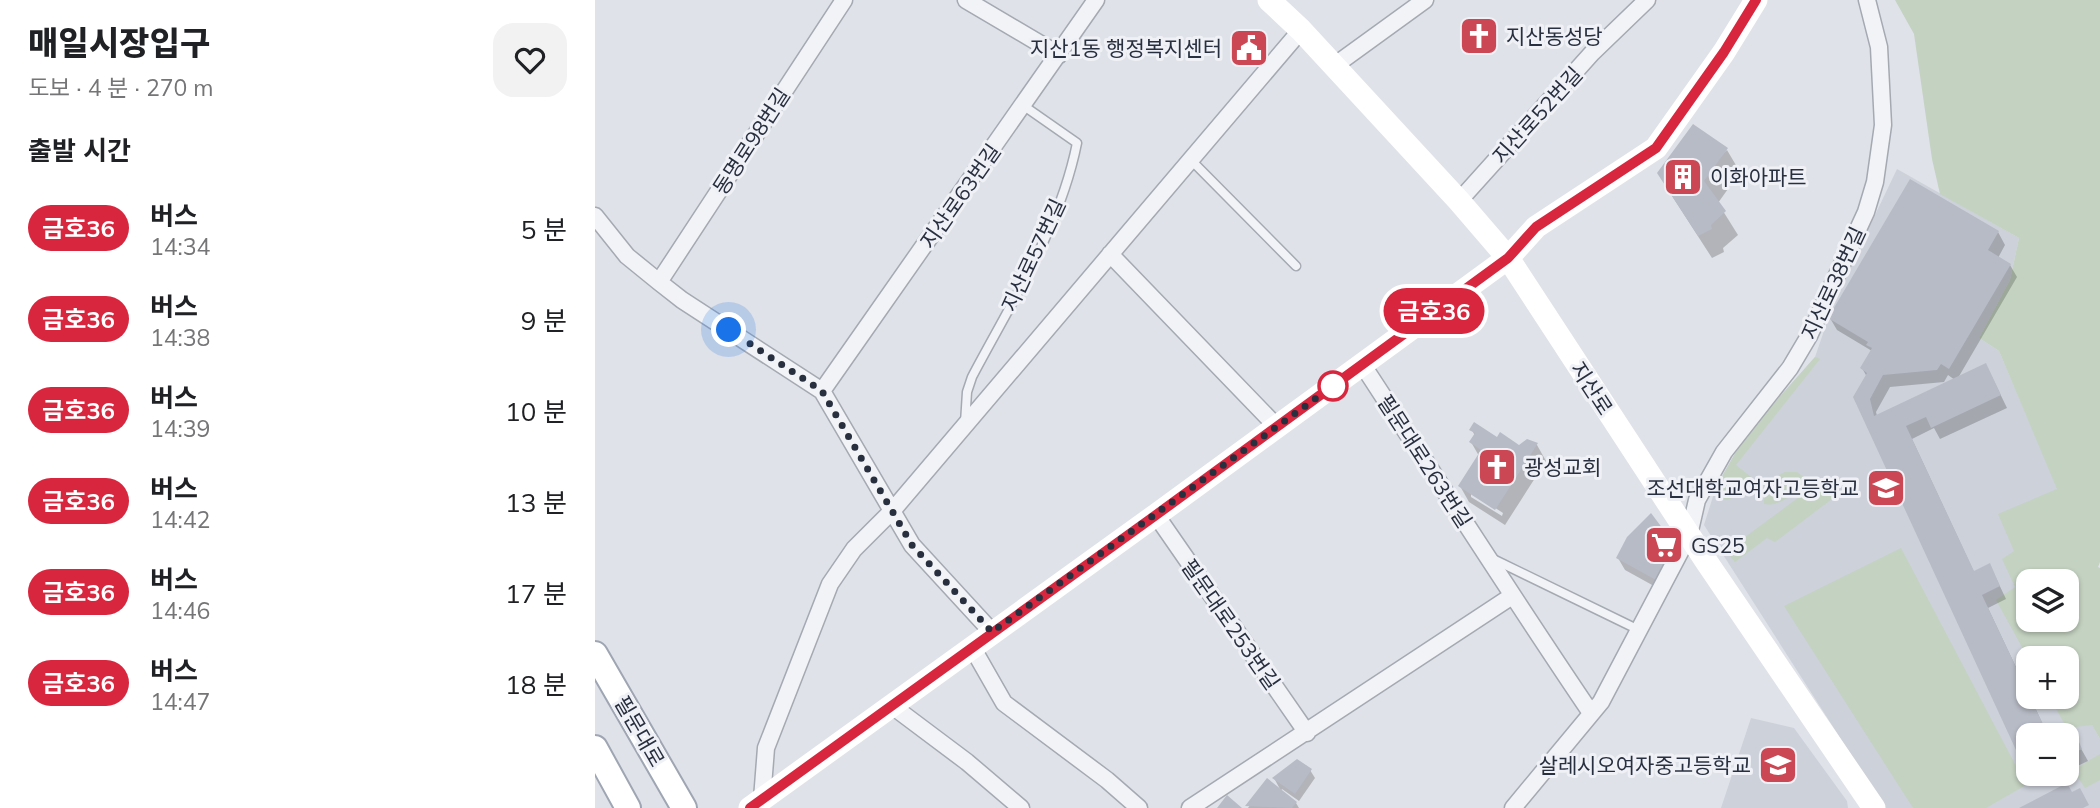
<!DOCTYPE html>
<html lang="ko">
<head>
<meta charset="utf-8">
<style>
  :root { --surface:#fff; --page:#f2f2f2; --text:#202124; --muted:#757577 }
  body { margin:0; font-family:Mulish,"Noto Sans KR",sans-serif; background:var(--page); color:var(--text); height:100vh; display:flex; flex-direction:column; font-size:26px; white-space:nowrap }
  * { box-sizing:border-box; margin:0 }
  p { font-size:23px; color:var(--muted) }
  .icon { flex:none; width:38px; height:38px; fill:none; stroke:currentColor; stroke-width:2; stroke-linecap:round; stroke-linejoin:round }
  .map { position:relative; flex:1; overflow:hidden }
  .details { display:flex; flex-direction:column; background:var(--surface); width:595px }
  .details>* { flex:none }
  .badge { padding:0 14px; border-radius:23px; font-size:24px; line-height:46px }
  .buttons { position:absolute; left:1421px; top:569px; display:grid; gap:14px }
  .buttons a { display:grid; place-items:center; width:63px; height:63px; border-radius:14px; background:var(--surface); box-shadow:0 2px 5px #0004; font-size:35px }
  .you { position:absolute; width:35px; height:35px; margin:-18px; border:5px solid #fff; border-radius:50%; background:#1a73e8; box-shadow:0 0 0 10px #1a73e833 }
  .map>.badge { position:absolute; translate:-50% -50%; box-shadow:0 0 0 4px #fff }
  h2 { padding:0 28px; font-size:26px; line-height:63px }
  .round { display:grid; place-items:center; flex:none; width:74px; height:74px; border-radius:21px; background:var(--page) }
  .overview { display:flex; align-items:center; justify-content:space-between; height:119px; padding:0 28px }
  h1 { font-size:33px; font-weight:800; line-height:52px }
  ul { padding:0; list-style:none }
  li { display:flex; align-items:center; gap:21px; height:91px; padding:0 28px }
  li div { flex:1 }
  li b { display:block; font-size:26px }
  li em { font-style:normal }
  li .badge { min-width:77px; font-weight:700; text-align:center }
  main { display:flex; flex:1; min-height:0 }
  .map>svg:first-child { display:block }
  .built { fill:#cdd1da; fill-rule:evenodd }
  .green { fill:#c4d2c1; fill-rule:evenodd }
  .shadow { fill:#0003; fill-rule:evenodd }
  .building { fill:#b7bbc5 }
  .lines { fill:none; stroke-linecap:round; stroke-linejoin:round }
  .lane-casing { stroke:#a4a9b2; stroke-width:11 }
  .street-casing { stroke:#a4a9b2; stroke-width:19 }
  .primary-casing { stroke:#9fa6b3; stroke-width:28 }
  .lane { stroke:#f2f3f6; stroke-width:8 }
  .street { stroke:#f2f3f6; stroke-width:16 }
  .secondary { stroke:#fff; stroke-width:23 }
  .primary { stroke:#fff; stroke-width:24 }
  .line-casing { stroke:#fff; stroke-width:16 }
  .line { stroke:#d7263d; stroke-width:10 }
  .walk { stroke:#282f3f; stroke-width:7; stroke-dasharray:0 12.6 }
  .stop-dot { fill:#fff; stroke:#d7263d; stroke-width:3.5 }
  .labels { text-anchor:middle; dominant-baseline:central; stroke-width:6; stroke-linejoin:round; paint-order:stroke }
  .poi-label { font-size:21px; fill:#282f3f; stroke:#eff1f6; text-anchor:start }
  .street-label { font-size:21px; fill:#282f3f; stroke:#eff1f6 }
</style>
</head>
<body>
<main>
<section class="details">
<div class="overview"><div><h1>매일시장입구</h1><p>도보 · 4 분 · 270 m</p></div><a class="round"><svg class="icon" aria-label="heart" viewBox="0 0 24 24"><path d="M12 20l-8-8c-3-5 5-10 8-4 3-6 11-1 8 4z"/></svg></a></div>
<h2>출발 시간</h2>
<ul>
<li><span class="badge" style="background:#d7263d;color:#fff">금호36</span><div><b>버스</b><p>14:34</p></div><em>5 분</em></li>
<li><span class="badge" style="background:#d7263d;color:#fff">금호36</span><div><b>버스</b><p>14:38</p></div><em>9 분</em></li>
<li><span class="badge" style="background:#d7263d;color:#fff">금호36</span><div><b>버스</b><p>14:39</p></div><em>10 분</em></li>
<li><span class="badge" style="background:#d7263d;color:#fff">금호36</span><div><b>버스</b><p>14:42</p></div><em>13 분</em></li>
<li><span class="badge" style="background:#d7263d;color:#fff">금호36</span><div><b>버스</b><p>14:46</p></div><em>17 분</em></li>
<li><span class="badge" style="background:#d7263d;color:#fff">금호36</span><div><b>버스</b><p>14:47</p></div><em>18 분</em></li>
</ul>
</section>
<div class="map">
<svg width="1505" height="808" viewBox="0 0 1505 808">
  <rect width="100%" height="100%" fill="#dfe2e8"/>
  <path class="built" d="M1302 169 1424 238 1415 280 1384 338 1404 351 1463 489 1427 564 1433 620V696H1472V679L1505 739V808H1290L1109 525 1121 487 1150 436 1220 357 1240 299ZM1433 735H1472V774H1433Z
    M1156 718 1199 728 1252 801 1253 808H1126Z"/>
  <path class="green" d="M1300 0H1505V562L1503 567 1505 568V739L1497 725 1472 728 1454 697 1472 696V658H1433L1401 600 1420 587 1407 559 1419 551 1403 514 1462 489 1404 351 1384 338 1415 280 1424 238 1345 194 1337 159 1319 34ZM1433 581H1472V620H1433Z
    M1220 357 1225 359 1141 465 1156 477 1141 497 1131 500 1121 495V487L1150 436Z
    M1190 472H1202L1210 478 1208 487C1197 495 1183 507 1169 504 1169 488 1175 478 1190 472Z
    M1230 478 1236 481 1245 493 1180 542 1172 538 1140 562 1131 551Z
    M1306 548 1431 785 1391 808H1318L1189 606Z
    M1505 754V780L1490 788 1478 770Z"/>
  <path class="shadow" d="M1132 150 1145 172 1123 203 1143 235 1128 248 1129 252 1117 258 1077 196Z
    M1403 232 1410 245 1403 258 1415 265 1422 277 1363 378 1397 377 1412 408 1345 439 1339 428 1317 439 1379 572 1401 578 1411 599 1393 608 1453 735H1433V772L1260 397 1272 377 1267 368 1277 351 1242 330 1235 318ZM1353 375 1360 380 1282 416 1281 412 1295 387 1349 382Z
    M877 430 924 447 932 441 942 445 951 461 910 525 874 502 865 486 884 456 876 442 880 436ZM876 492 908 513 907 516 876 497Z
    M1033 538 1085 559 1068 591 1030 570 1023 558Z
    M1479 736 1493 761 1472 771V739Z
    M715 770 720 778 704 801 687 789 686 791 679 778Z
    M1434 774H1467L1441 786Z
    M672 781 701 803 704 808H653Z"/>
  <path class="building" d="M1098 124 1133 148 1109 181 1131 211 1116 225 1117 229 1103 236 1062 173Z
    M1315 179 1404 231 1393 250 1416 264 1354 369 1346 364 1342 370 1288 375 1275 399 1279 416 1391 363 1406 395 1336 428 1331 417 1311 426 1379 571 1395 563 1405 586 1387 595 1453 735H1433V776L1258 397 1272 373 1265 368 1277 348 1271 345 1273 342 1233 318Z
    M879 422 902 437 905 432 924 445 932 439 943 443 900 510 863 486 886 450 874 442 880 433 874 430Z
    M1056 513 1080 545 1061 580 1021 558 1032 537Z
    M1480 733 1487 749 1472 756V737Z
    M702 759 717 769 700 794 677 778Z
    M672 778 702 802 697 808 650 806Z
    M1472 783 1477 792 1485 788 1494 805 1488 808H1424Z
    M632 795 647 808H622Z"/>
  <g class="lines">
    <g class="lane-casing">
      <path id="lane" d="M596 160 701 266
        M370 423 372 392 377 377C417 301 465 228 482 143L429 106
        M896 558 1044 630"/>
    </g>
    <g class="street-casing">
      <path id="street" d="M371 0 464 55
        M739 66 830 0
        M864 201 997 53 1052 0
        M0 216 32 256 64 282 87 300 227 391 317 545 397 632
        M515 254 682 427
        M64 282 249 0
        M767 364C843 480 918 598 996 713
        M227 391 501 0
        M561 515 712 733
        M377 647 409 703 512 780 544 808
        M296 705 372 762 426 808
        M167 799 171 748 235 584 259 549 298 510 706 30
        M595 808 917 596
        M918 808 1006 702 1094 535 1102 500 1129 452 1195 368 1214 336 1271 212 1280 182 1288 125 1284 47 1272 0"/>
    </g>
    <g class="primary-casing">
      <path id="primary" d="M0 654 89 808
        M0 748 33 808"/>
    </g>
    <use href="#lane" class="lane"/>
    <use href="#street" class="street"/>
    <path class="secondary" d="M674 0 706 30 864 201 913 258 1111 561 1279 808
      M155 808 561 515 913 258 941 227 1061 148 1129 52 1161 0"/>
    <use href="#primary" class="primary"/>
  </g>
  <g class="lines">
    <g class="line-casing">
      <path id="line" d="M155 808 561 515 913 258 941 227 1061 148 1129 52 1161 0"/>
    </g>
    <use href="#line" class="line"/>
    <path class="walk" d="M134 330 227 391 317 545 397 632 738 386"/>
  </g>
  <defs>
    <g id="church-square" transform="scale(2.0125)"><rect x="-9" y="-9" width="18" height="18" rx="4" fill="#cb4753" stroke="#eff1f6"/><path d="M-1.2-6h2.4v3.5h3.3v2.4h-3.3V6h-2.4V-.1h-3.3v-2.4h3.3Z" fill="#fff"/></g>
    <g id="civic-square" transform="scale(2.0125)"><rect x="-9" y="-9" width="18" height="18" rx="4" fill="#cb4753" stroke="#eff1f6"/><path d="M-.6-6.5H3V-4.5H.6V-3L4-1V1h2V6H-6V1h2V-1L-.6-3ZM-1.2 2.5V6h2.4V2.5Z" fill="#fff"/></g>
    <g id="building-square" transform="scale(2.0125)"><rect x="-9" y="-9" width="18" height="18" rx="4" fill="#cb4753" stroke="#eff1f6"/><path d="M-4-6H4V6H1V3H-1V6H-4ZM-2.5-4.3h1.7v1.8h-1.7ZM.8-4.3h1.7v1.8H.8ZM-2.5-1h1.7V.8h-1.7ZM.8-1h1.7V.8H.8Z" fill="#fff"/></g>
    <g id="school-square" transform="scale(2.0125)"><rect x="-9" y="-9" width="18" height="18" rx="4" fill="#cb4753" stroke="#eff1f6"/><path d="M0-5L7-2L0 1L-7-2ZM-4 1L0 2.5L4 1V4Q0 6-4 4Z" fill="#fff"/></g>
    <g id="supermarket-square" transform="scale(2.0125)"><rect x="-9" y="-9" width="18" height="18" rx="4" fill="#cb4753" stroke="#eff1f6"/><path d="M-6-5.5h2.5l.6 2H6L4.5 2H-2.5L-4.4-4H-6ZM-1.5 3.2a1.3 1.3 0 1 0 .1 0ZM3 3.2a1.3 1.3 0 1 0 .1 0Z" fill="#fff"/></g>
  </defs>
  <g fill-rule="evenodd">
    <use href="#church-square" x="884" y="36"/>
    <use href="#civic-square" x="654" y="48"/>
    <use href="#building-square" x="1088" y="177"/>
    <use href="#church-square" x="902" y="467"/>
    <use href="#school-square" x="1291" y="488"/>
    <use href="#supermarket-square" x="1069" y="545"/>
    <use href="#school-square" x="1183" y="765"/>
  </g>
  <circle class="stop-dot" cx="738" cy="386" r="14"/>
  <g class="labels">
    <g class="poi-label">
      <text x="911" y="36">지산동성당</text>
      <text x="627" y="48" text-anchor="end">지산1동 행정복지센터</text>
      <text x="1115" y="177">이화아파트</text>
      <text x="929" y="467">광성교회</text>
      <text x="1264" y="488" text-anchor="end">조선대학교여자고등학교</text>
      <text x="1096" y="545">GS25</text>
      <text x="1156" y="765" text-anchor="end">살레시오여자중고등학교</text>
    </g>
    <g class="street-label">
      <text transform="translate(942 115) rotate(-48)">지산로52번길</text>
      <text transform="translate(156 141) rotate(-57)">동명로98번길</text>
      <text transform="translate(365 196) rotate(-55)">지산로63번길</text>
      <text transform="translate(438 255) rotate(-65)">지산로57번길</text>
      <text transform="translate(1238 283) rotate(-65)">지산로38번길</text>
      <text transform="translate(997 388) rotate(57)">지산로</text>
      <text transform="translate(830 461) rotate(57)">필문대로263번길</text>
      <text transform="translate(636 624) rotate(55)">필문대로253번길</text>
      <text transform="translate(45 731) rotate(60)">필문대로</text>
    </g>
  </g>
</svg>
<div class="buttons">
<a><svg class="icon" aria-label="layers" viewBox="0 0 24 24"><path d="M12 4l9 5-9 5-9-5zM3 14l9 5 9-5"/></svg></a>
<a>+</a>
<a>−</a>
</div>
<div class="you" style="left:134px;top:330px"></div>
<b class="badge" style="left:839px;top:311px;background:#d7263d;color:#fff">금호36</b>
</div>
</main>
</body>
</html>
